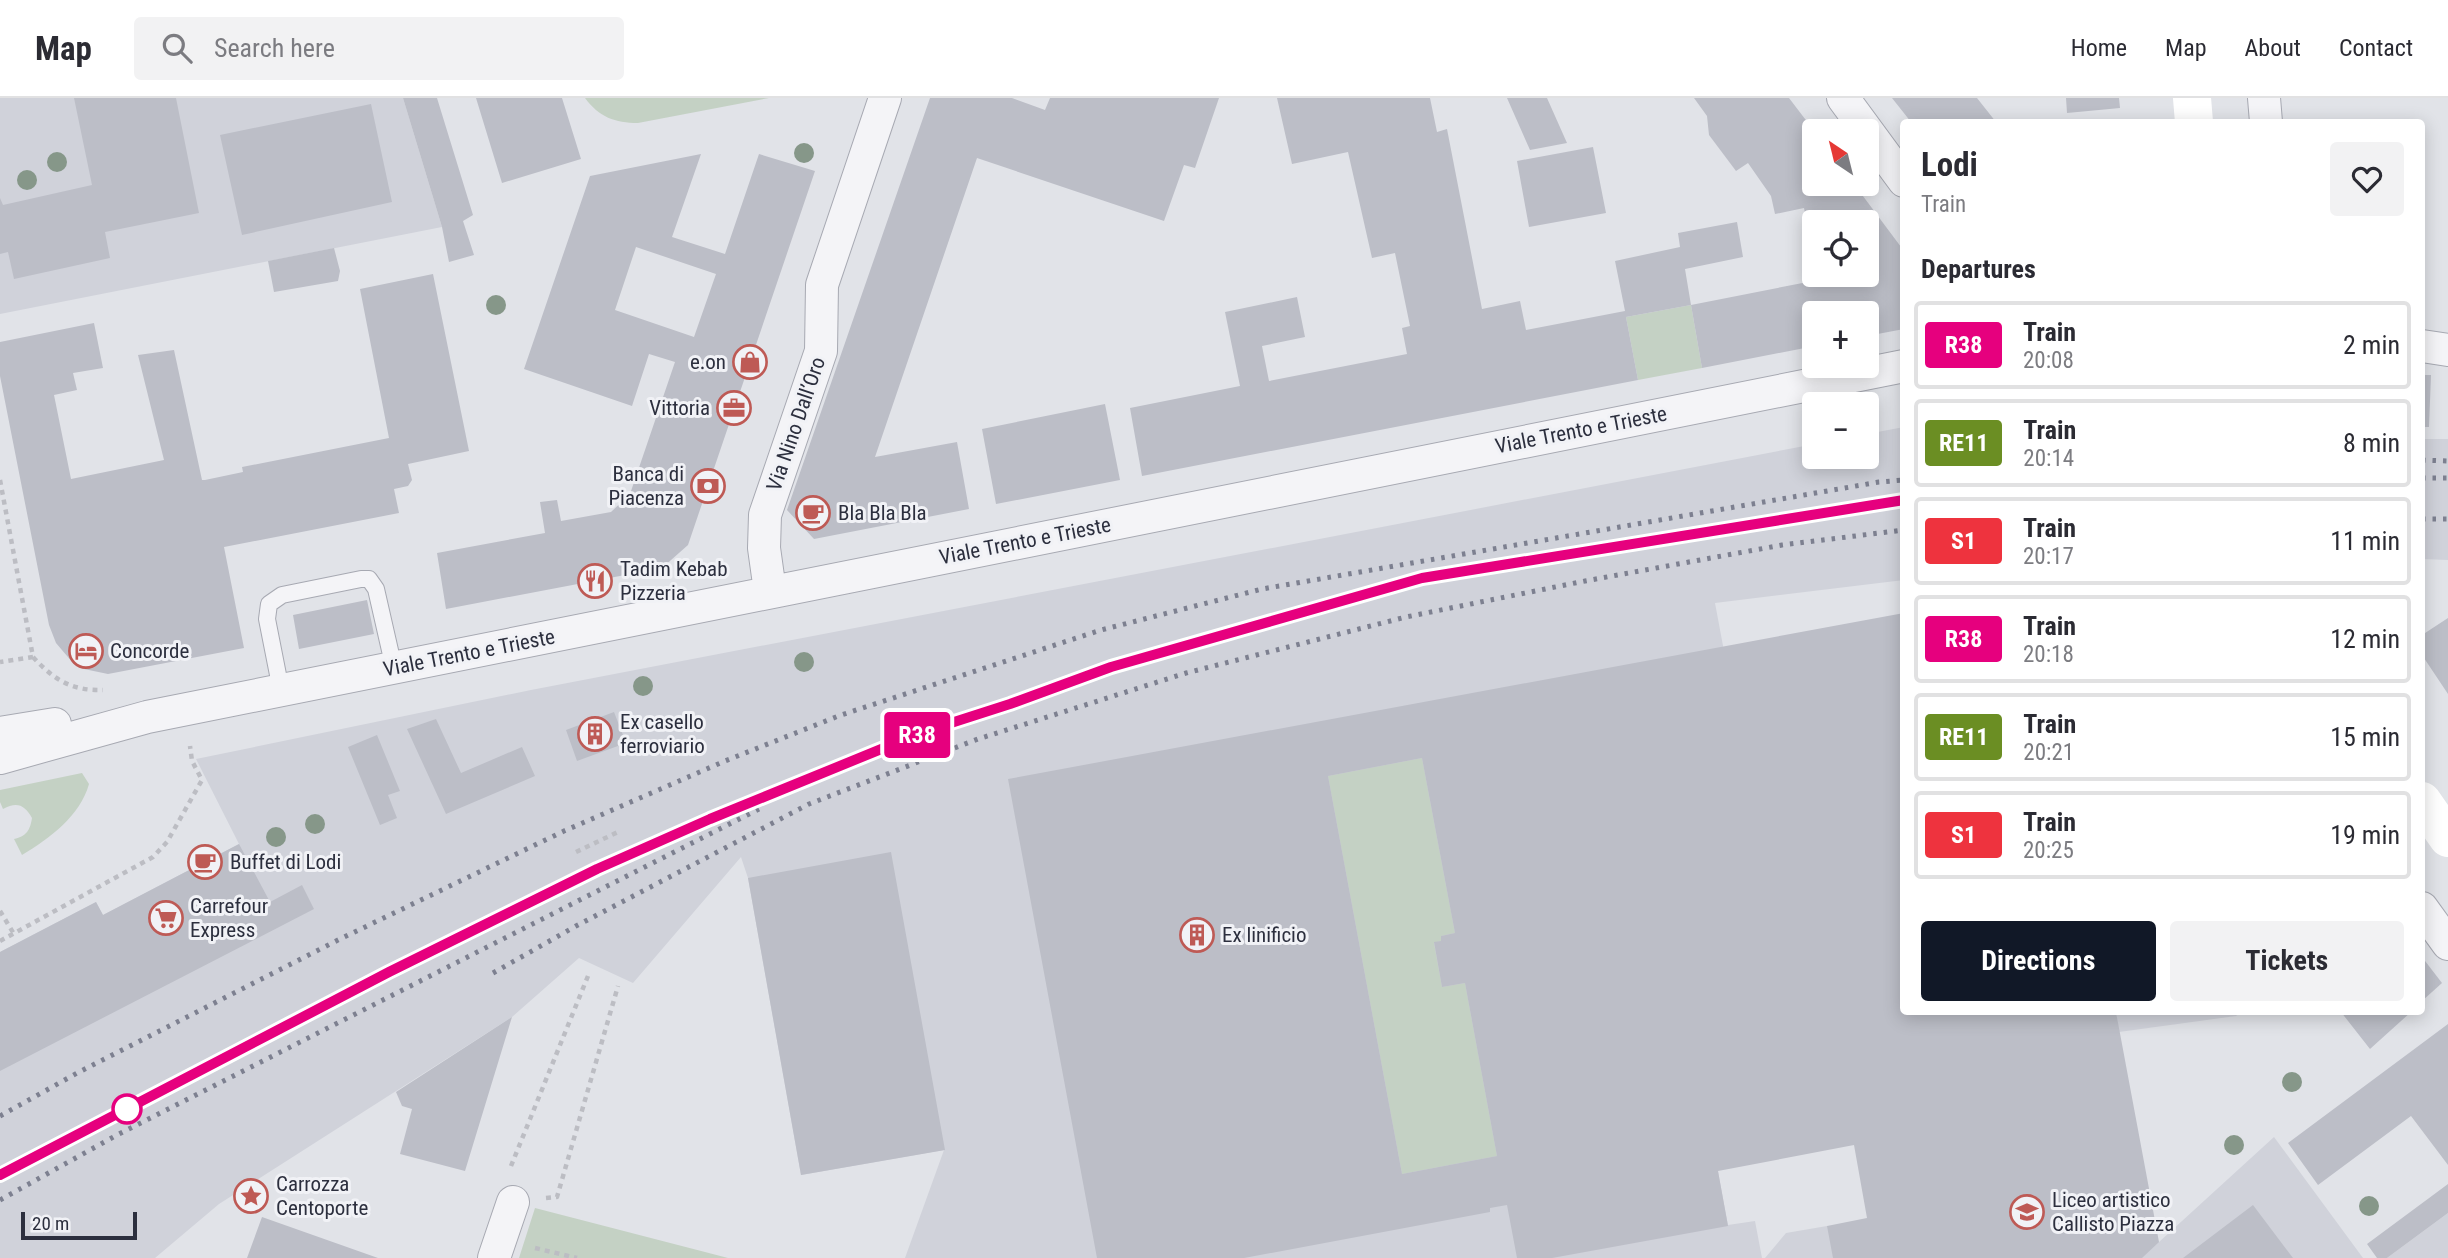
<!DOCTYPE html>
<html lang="en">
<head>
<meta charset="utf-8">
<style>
  :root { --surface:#fff; --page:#f2f2f3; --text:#2b2b33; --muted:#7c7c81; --line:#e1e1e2; --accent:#111827 }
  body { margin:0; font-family:"Roboto Condensed",sans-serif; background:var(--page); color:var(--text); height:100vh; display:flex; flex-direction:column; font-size:26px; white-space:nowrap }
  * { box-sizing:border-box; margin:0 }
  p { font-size:23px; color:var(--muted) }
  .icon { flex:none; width:38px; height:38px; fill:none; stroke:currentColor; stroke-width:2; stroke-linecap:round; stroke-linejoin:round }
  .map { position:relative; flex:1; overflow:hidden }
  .details { position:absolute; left:1900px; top:21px; width:525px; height:896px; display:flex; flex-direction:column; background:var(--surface); border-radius:7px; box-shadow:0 4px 18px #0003 }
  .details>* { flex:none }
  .badge { padding:0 14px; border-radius:5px; font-size:24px; line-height:46px }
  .needle { width:46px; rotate:325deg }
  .tools { position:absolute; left:1802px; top:21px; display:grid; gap:14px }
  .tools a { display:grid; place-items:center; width:77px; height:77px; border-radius:7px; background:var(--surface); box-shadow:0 4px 18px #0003; font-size:35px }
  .scale { position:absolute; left:21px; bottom:18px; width:116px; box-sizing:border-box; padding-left:7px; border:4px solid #2c2f3e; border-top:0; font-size:19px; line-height:24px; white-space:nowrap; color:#2c2f3e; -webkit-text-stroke:5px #f1f2f6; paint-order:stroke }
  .map>.badge { position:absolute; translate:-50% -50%; box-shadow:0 0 0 4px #fff }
  h2 { padding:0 21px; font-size:26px; line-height:63px }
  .round { display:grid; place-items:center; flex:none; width:74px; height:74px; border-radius:7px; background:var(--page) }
  .headline { display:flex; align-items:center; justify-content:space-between; height:119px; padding:0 21px }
  h1 { font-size:33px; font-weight:700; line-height:52px }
  .button { display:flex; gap:14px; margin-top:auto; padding:14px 21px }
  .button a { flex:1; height:80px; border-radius:7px; background:var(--accent); color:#fff; font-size:28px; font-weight:700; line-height:80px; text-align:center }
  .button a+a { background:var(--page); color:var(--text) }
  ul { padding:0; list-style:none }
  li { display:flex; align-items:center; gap:21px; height:88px; margin:0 14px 10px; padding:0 7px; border:4px solid var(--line); border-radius:7px }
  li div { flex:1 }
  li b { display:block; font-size:26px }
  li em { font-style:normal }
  li .badge { min-width:77px; font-weight:700; text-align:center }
  header { display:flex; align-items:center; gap:42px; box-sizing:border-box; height:98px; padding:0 35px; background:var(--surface); border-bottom:2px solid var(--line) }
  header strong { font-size:33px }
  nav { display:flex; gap:38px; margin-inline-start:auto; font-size:24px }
  .search { width:490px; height:63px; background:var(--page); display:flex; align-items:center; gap:18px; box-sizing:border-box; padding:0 24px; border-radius:7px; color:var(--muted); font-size:26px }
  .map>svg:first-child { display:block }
  .built { fill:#d0d2da }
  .green { fill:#c4d1c4 }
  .building { fill:#bcbec7; fill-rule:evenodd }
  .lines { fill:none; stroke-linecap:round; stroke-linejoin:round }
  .lane-casing { stroke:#a7a9b2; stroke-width:18 }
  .street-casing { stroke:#a7a9b2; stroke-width:34 }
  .path { stroke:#bcbdc3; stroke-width:4.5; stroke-dasharray:5 5; stroke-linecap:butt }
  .lane { stroke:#f4f4f7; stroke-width:16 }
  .street { stroke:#f4f4f7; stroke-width:32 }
  .secondary { stroke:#fff; stroke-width:38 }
  .rail { stroke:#7d8090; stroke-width:5; stroke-dasharray:3.5 7; stroke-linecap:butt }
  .tree { fill:#869789 }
  .line-casing { stroke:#fff; stroke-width:16 }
  .line { stroke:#e6007e; stroke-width:10 }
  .stop-dot { fill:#fff; stroke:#e6007e; stroke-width:3.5 }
  .labels { text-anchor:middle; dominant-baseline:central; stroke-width:6; stroke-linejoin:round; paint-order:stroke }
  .poi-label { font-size:21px; fill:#2c2f3e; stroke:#f1f2f6; text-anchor:start }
  .street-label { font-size:21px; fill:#2c2f3e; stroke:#f1f2f6 }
</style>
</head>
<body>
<header>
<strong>Map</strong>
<div class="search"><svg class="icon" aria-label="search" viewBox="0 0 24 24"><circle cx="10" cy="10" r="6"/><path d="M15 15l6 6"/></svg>Search here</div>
<nav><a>Home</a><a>Map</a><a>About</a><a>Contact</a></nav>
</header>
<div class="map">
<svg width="2448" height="1160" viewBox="0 0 2448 1160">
  <rect width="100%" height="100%" fill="#e1e3e8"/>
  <path class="built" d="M0 0H403L442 129 0 216Z
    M1904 329V482L1715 505 1764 767 1664 786 1728 1127 1755 1123 1762 1160H905L944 1052 801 1077 748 780 741 759 633 885 579 860 512 919 219 1106 155 1160H0V854L96 804 103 817 239 746 196 661 531 592 1815 346V359H1867V336Z
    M2422 341H2448V462L2422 461Z
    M2116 914H2242L2236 918 2119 934Z
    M2274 1039 2363 1160H1765L1786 1135 1827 1128 2159 1144Z
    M2448 1115V1160H2387Z"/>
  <path class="green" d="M585 0H769L638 25C615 25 599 19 585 0Z
    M1691 207 1702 270 1638 282 1626 219Z
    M1422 660 1455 835 1441 838V843L1434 845 1442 889 1465 885 1497 1058 1402 1076 1328 678Z
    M82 675 89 686C80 718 50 740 22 757L14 741C27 738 30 732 32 720 25 707 17 703 3 711L0 704V692Z
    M535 1110 705 1154 728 1160H519Z"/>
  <path class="building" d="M74 0H176L199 115 105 134 110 160 14 181 8 154 0 156V100L3 107 92 87Z
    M403 0H437L473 117 463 123 474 157 449 164 442 129Z
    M476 0H562L581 61 502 85Z
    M930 0H1012L1045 12 1050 0H1219L1195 70 1184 67 1164 123 977 60 875 359 957 344 969 411 814 441 787 412Z
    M1277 0H1430L1437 34 1447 31 1482 211 1520 203 1526 232 1625 213 1615 163 1680 149 1678 135 1737 124 1743 159 1685 171 1691 207 1626 219 1638 282 1142 378 1130 310 1240 288 1225 214 1297 199 1305 239 1262 248 1269 283 1407 256 1402 230 1410 228 1395 155 1372 160 1348 54 1292 66Z
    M1507 0H1547L1567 45 1530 52Z
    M1694 0H1789L1815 34V86H1854L1904 153V231L1867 238V215H1815V248L1702 270 1691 207 1818 182 1817 177H1867V124H1815L1813 157 1804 110 1775 116 1771 98 1748 65 1736 73 1709 37 1707 18Z
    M1892 0H1977L1996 24H1911Z
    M2066 0H2119L2120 10 2067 15Z
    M371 6 392 104 242 137 220 37Z
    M1593 49 1606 115 1529 129 1517 63Z
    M701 56 672 139 725 156 759 56 815 73 688 447 662 470 446 511 437 455 545 435 540 404 557 402 561 423 611 414 630 396 675 264 649 256 632 308 524 271 590 78ZM636 149 716 176 694 239 615 212Z
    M334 150 340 173 338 183 274 194 268 163Z
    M433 176 469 353 408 366 412 382 408 388 394 391 399 415 224 449 244 550 108 576 84 571 73 565 56 545 49 527 0 278V244L94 225 103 270 73 275 77 292 54 297 71 381 164 362 138 257 174 252 202 382H205L243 374 242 369 389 340 360 191Z
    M2422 277H2431L2429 329H2422Z
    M1105 306 1120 382 996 406 982 331Z
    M367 502 374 536 299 551 293 517Z
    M1904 515V914H2116L2159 1144 2142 1160H1833L1827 1128 1867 1120 1854 1047 1718 1073 1728 1128 1552 1160H1517L1507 1107 1490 1110V1114L1244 1160H1097L1008 681ZM1422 660 1455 835 1441 838V843L1434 844 1442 889 1465 885 1497 1058 1402 1076 1328 678Z
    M2448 520V596L2422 557V537Z
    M614 614 626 645 577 663 566 632Z
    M436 621 461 675 522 649 535 678 446 716 407 631Z
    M377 637 400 693 388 697 397 720 380 727 348 649Z
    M239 746 270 804 302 787 314 811 0 973V854L96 804 103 817Z
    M891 754 945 1052 801 1077 748 780Z
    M2422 859 2442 885 2422 903Z
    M2341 914H2411L2370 951Z
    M512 919 465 1073 400 1056 412 1011 402 1008 396 994Z
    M2448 926V1067L2411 1018 2318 1087 2288 1045Z
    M2448 1086V1115L2387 1160H2377L2367 1146Z
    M2253 1107 2293 1160H2183Z
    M262 1119 378 1160H247Z"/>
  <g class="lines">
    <g class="lane-casing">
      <path id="lane" d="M281 592 267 521 269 506 282 497 361 481H369L376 491 394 570"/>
    </g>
    <g class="street-casing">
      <path id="street" d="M1843 0 1904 83
        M2264 0 2266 24
        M2422 248 2448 252
        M770 493 764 450 765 417 821 253 822 187 885 0
        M0 635 55 626
        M0 660 147 619 1904 268
        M2422 810 2448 846
        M494 1160 513 1104"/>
    </g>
    <path class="path" d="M0 382 33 559 0 564
      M33 559C54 582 72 593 103 592
      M576 754 620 733
      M0 813 14 836
      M0 843 153 759 167 744 202 682 192 663 190 648
      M511 1068 588 878
      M546 1100 557 1099 618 888
      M535 1150 577 1160"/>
    <use href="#lane" class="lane"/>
    <use href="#street" class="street"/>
    <path class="secondary" d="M2192 0 2194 24
      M2422 703 2448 740"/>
    <path class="rail" d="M2422 362 2448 363
      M2422 380H2448
      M2422 421H2448
      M493 875 576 828 809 706 978 641 1186 575 1406 519 1585 483 1782 447 1904 432
      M0 1018 79 974 340 841 564 733 725 663 841 617 1101 532 1262 491 1879 384 1904 382
      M0 1077 389 874 597 771 710 721 923 634 1010 606 1111 569 1422 480 1904 402
      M0 1102 117 1037 759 711"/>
  </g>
  <g class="tree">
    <circle cx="804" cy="55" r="10"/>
    <circle cx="57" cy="64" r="10"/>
    <circle cx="27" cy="82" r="10"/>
    <circle cx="496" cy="207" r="10"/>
    <circle cx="804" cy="564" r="10"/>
    <circle cx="643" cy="588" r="10"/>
    <circle cx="315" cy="726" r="10"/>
    <circle cx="276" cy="739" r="10"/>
    <circle cx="2292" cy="984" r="10"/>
    <circle cx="2234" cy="1047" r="10"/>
    <circle cx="2369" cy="1108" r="10"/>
  </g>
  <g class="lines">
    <g class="line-casing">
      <path id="line" d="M0 1077 389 874 597 771 710 721 923 634 1010 606 1111 569 1422 480 1904 402"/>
    </g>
    <use href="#line" class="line"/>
  </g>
  <defs>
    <g id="shop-ring" transform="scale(1.75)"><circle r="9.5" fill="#f1f2f6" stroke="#be5a55" stroke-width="1.5"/><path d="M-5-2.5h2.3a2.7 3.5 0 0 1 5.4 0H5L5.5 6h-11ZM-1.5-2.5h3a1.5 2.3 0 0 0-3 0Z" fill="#be5a55"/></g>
    <g id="office-ring" transform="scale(1.75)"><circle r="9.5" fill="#f1f2f6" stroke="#be5a55" stroke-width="1.5"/><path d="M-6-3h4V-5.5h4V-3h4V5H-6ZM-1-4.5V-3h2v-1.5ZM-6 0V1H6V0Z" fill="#be5a55"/></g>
    <g id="bank-ring" transform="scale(1.75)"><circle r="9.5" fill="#f1f2f6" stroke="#be5a55" stroke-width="1.5"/><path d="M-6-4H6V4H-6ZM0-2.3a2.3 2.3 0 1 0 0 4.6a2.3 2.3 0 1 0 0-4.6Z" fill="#be5a55"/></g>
    <g id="cafe-ring" transform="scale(1.75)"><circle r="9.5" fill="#f1f2f6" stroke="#be5a55" stroke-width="1.5"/><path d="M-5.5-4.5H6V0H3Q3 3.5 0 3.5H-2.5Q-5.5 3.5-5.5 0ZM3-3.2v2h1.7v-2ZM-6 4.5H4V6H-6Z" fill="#be5a55"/></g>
    <g id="restaurant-ring" transform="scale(1.75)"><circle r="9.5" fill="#f1f2f6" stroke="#be5a55" stroke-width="1.5"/><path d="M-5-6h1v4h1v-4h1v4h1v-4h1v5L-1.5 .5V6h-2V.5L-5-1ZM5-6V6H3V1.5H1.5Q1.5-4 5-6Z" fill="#be5a55"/></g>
    <g id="hotel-ring" transform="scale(1.75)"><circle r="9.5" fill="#f1f2f6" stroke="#be5a55" stroke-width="1.5"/><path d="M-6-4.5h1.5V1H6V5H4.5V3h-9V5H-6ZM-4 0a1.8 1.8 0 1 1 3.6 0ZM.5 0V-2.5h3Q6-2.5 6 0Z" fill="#be5a55"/></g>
    <g id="building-ring" transform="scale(1.75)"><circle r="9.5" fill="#f1f2f6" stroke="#be5a55" stroke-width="1.5"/><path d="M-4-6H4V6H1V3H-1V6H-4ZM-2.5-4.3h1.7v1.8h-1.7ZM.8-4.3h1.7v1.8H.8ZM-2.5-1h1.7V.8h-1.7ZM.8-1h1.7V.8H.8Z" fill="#be5a55"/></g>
    <g id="supermarket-ring" transform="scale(1.75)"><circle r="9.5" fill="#f1f2f6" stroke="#be5a55" stroke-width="1.5"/><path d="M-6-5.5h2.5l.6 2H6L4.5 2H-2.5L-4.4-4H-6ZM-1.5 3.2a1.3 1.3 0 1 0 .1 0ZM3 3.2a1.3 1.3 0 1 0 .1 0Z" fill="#be5a55"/></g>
    <g id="sight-ring" transform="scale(1.75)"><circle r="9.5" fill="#f1f2f6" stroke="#be5a55" stroke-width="1.5"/><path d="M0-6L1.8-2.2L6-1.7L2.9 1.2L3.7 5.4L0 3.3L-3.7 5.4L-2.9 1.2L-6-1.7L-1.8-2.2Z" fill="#be5a55"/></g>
    <g id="school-ring" transform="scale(1.75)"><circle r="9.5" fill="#f1f2f6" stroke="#be5a55" stroke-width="1.5"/><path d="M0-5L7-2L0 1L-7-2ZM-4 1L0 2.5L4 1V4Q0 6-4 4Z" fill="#be5a55"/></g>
  </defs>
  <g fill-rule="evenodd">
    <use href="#shop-ring" x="750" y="264"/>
    <use href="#office-ring" x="734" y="310"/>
    <use href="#bank-ring" x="708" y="388"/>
    <use href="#cafe-ring" x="813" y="415"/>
    <use href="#restaurant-ring" x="595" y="483"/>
    <use href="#hotel-ring" x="86" y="553"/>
    <use href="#building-ring" x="595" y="636"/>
    <use href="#cafe-ring" x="205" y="764"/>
    <use href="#supermarket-ring" x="166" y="820"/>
    <use href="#building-ring" x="1197" y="837"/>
    <use href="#sight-ring" x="251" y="1098"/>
    <use href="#school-ring" x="2027" y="1114"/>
  </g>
  <circle class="stop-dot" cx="127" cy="1011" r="14"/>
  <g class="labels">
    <g class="poi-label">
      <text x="726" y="264" text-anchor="end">e.on</text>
      <text x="710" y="310" text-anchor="end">Vittoria</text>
      <text x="684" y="376" text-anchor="end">Banca di<tspan x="684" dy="24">Piacenza</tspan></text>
      <text x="838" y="415">Bla Bla Bla</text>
      <text x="620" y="471">Tadim Kebab<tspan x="620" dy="24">Pizzeria</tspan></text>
      <text x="110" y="553">Concorde</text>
      <text x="620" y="624">Ex casello<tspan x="620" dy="24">ferroviario</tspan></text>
      <text x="230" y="764">Buffet di Lodi</text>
      <text x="190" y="808">Carrefour<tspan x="190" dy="24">Express</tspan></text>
      <text x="1222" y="837">Ex linificio</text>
      <text x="276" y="1086">Carrozza<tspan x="276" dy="24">Centoporte</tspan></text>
      <text x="2052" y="1102">Liceo artistico<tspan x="2052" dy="24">Callisto Piazza</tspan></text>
    </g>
    <g class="street-label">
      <text transform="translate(796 326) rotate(-71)">Via Nino Dall’Oro</text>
      <text transform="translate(1581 332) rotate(-11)">Viale Trento e Trieste</text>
      <text transform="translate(1025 443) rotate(-11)">Viale Trento e Trieste</text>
      <text transform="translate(469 555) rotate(-11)">Viale Trento e Trieste</text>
    </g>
  </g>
</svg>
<div class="tools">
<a><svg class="needle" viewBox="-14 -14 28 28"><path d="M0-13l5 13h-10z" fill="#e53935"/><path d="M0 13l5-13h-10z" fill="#7c7c81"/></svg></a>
<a><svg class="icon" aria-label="locate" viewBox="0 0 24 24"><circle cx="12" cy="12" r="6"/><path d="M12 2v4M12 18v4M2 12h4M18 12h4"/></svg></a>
<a>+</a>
<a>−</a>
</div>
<div class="scale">20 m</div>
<b class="badge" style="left:917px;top:637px;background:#e6007e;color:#fff">R38</b>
<section class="details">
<div class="headline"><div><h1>Lodi</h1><p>Train</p></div><a class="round"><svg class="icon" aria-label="heart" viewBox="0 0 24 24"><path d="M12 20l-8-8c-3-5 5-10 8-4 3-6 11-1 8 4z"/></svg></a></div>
<h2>Departures</h2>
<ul>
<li><span class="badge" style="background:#e6007e;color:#fff">R38</span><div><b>Train</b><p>20:08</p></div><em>2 min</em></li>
<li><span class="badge" style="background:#6b8e23;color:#fff">RE11</span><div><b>Train</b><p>20:14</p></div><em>8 min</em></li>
<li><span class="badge" style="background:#ee333e;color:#fff">S1</span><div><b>Train</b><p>20:17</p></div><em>11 min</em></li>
<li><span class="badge" style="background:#e6007e;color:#fff">R38</span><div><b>Train</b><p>20:18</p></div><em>12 min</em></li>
<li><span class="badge" style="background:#6b8e23;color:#fff">RE11</span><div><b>Train</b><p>20:21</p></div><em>15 min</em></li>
<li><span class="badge" style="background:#ee333e;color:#fff">S1</span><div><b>Train</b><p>20:25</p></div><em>19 min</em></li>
</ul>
<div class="button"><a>Directions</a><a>Tickets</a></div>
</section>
</div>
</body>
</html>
